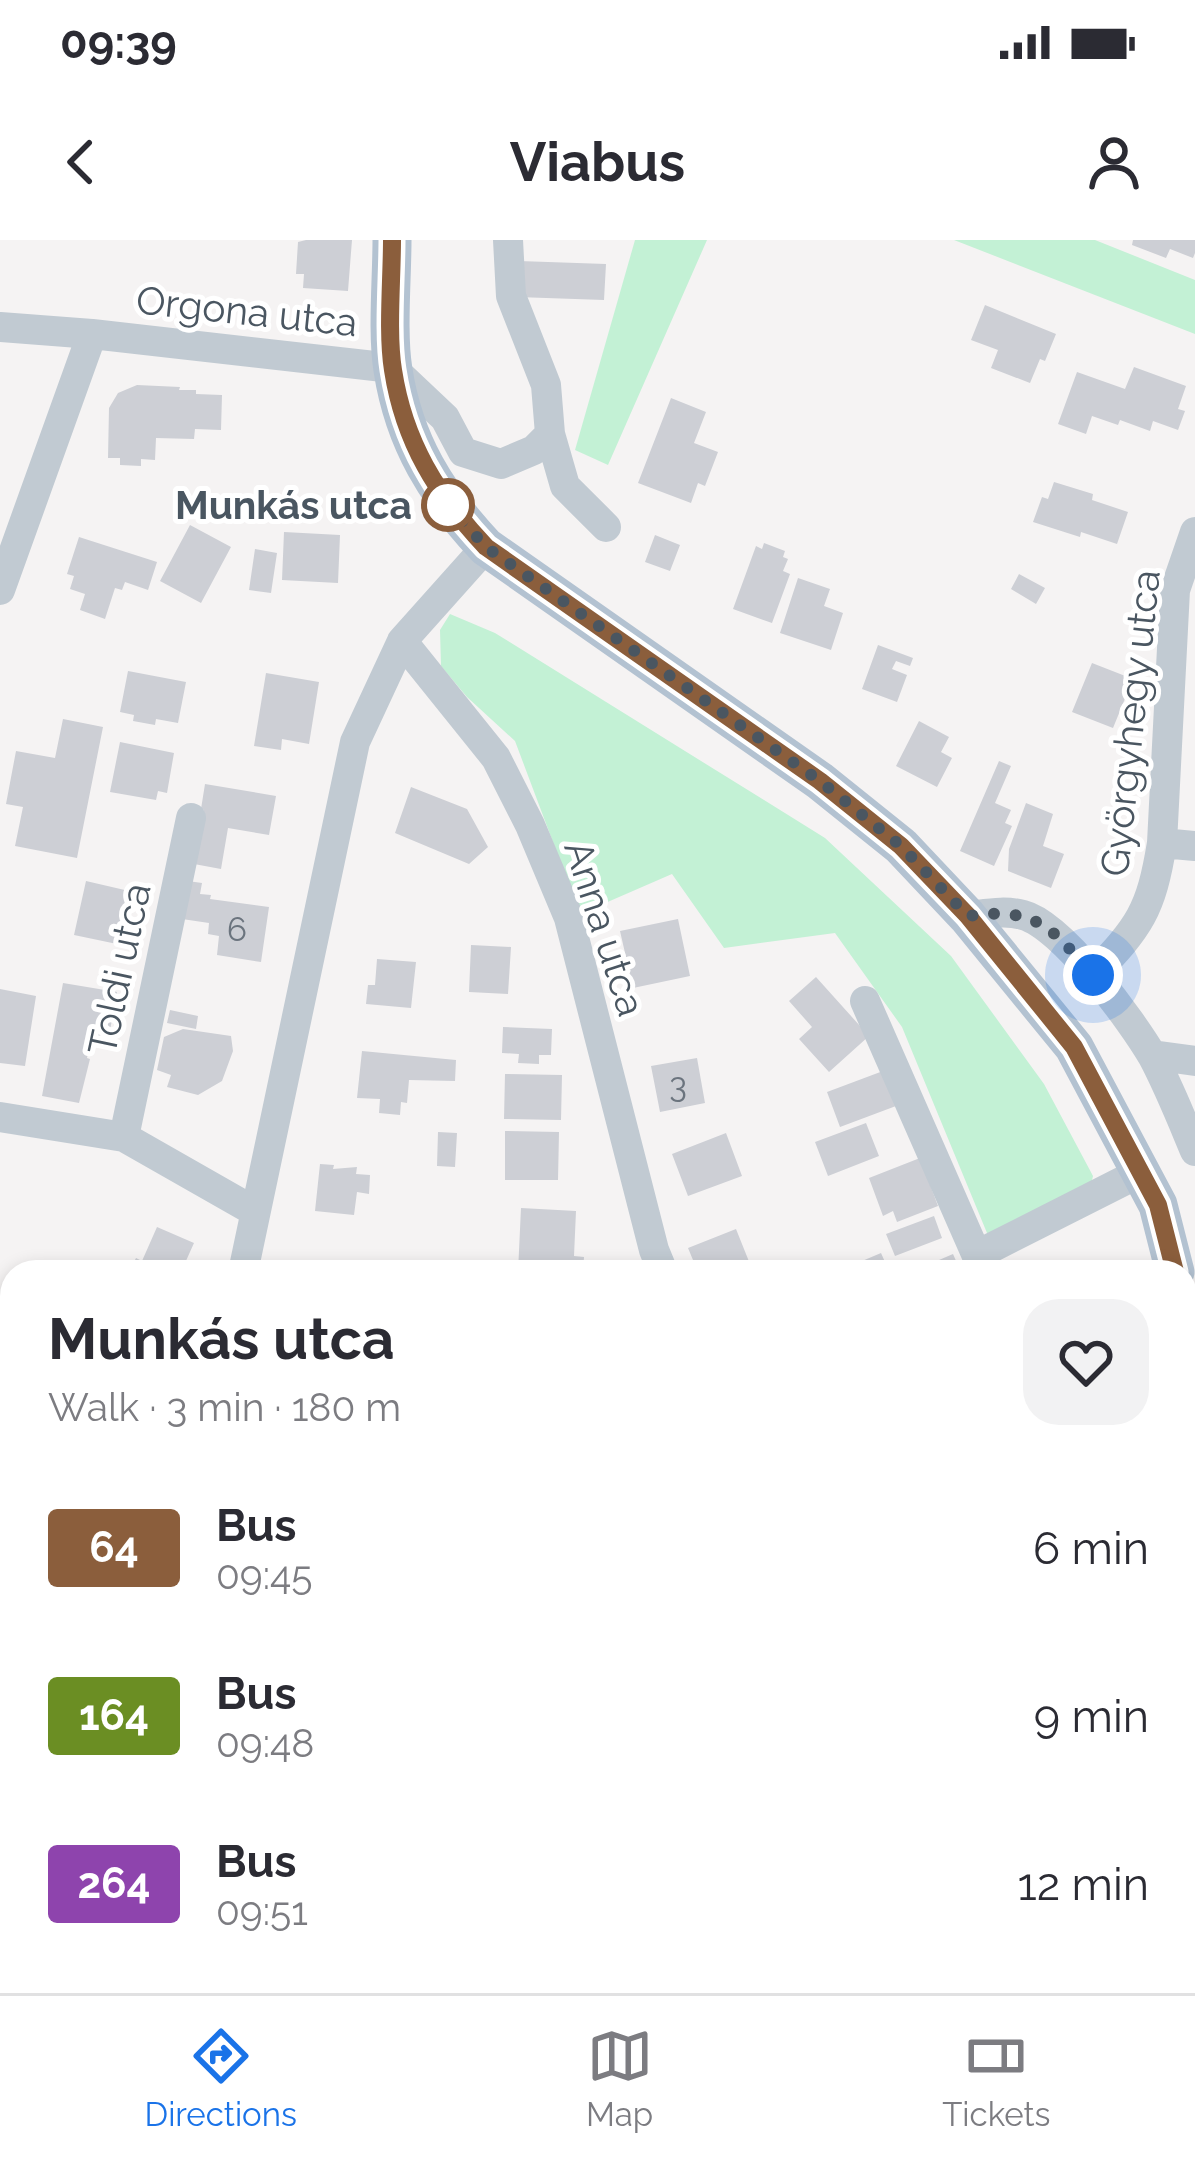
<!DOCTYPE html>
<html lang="en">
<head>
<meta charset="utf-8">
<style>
  :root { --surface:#fff; --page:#f2f2f3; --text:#2b2b33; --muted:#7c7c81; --line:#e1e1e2; --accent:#1a73e8 }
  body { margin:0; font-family:Raleway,sans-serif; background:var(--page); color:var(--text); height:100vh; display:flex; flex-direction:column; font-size:45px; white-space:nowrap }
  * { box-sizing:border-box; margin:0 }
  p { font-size:39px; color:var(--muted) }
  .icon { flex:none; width:66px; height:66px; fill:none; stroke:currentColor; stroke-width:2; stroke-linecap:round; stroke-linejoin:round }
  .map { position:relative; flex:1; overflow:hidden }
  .sheet { position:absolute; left:0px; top:1020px; width:1197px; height:735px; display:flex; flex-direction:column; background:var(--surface); border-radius:36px 36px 0 0; box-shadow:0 6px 18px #0003 }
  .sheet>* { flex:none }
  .badge { padding:0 24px; border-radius:9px; font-size:42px; line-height:78px }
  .you { position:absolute; width:60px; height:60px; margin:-30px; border:9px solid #fff; border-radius:50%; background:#1a73e8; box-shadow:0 0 0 18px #1a73e833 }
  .map>.badge { position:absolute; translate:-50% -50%; box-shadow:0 0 0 6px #fff }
  .round { display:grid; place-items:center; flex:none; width:126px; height:126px; border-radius:36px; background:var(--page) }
  .headline { display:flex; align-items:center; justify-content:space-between; height:204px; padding:0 48px }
  h1 { font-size:57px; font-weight:700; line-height:90px }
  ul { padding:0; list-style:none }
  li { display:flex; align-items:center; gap:36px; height:168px; padding:0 48px }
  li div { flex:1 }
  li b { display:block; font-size:45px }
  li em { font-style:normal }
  li .badge { min-width:132px; font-weight:700; text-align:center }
  .status { display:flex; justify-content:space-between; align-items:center; height:84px; padding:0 60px; background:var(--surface); direction:ltr }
  .status svg { height:33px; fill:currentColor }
  header { display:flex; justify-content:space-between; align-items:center; height:156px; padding:0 48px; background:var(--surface); font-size:54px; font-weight:700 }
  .tabs { display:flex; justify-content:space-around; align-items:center; height:168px; border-top:3px solid var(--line); background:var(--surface); font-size:33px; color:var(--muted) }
  .tabs a { display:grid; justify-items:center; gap:6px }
  .tabs .on { color:var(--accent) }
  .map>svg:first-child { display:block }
  .green { fill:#c3f1d5 }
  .building { fill:#cdcfd5 }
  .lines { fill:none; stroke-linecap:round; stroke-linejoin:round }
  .minor { stroke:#c1cad2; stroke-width:30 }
  .major { stroke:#b3c2d1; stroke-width:39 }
  .line-casing { stroke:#fff; stroke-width:27 }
  .line { stroke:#8b5e3c; stroke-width:18 }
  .walk { stroke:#4a5661; stroke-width:12; stroke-dasharray:0 21.6 }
  .stop-dot { fill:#fff; stroke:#8b5e3c; stroke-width:6 }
  .labels { text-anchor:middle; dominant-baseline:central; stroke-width:10; stroke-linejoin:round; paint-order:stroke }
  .number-label { font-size:33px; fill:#6b747e }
  .street-label { font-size:39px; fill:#4a5661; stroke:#fff }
  .stop-label { font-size:39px; font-weight:bold; fill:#4a5661; stroke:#fff; text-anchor:end }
</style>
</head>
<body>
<div class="status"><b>09:39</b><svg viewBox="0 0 49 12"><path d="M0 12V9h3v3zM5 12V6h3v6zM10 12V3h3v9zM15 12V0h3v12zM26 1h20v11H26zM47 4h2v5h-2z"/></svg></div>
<header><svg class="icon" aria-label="back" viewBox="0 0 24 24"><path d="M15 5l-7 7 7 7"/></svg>Viabus<svg class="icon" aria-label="person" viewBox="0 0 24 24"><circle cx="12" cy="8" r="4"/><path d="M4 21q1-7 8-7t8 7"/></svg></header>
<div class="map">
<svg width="1195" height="1753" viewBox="0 0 1195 1753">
  <rect width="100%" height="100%" fill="#f5f3f3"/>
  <path class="green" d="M635 0H707L608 225 575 210Z
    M954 0H1095L1195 40V94Z
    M450 374 495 393 825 598 951 716 1044 844 1093 936 1090 949 1001 993H987L902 787 835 693 724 708 672 634 580 674 515 501 467 457 441 426 440 390Z"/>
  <path class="building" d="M306 0H352L348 51 303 48 304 34H296L298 2Z
    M1133 0H1195V13L1193 18 1170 9 1166 18 1132 5Z
    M519 21 606 24 604 60 517 57Z
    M985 65 1056 94 1045 121 1040 119 1030 143 991 128 998 110 971 100Z
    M1134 127 1186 146 1178 169 1185 171 1178 190 1153 181 1150 191 1120 180 1118 185 1092 176 1086 194 1058 184 1077 132 1125 149Z
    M137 145 180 147 179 150H196V154L222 155 221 190 195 189 194 199 156 198 155 220 141 219V226L120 225V218H108L109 168 118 153Z
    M671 158 706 172 694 203 718 212 705 246 698 243 691 263 638 243Z
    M1054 242 1093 254 1092 260 1128 272 1117 304 1081 292 1080 297 1033 282 1042 257 1048 259Z
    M190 285 231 307 201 363 160 341Z
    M284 292 340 295 338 343 282 340Z
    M655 295 680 305 670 331 645 322Z
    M79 297 157 322 148 350 125 342 122 350 115 348 105 379 80 370 85 354 70 349 74 336 67 334Z
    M764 303 785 311 783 317 788 319 783 331 790 334 772 383 733 369 756 306 762 309Z
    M255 309 277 313 271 353 249 350Z
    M1019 334 1045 348 1036 364 1011 349Z
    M798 338 830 349 824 366 843 373 831 410 780 393Z
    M878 405 913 418 910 426 896 421 892 429 907 435 897 462 862 449Z
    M1092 423 1133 439 1113 488 1072 472Z
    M128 431 186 442 178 483 156 479 155 485 133 481 134 475 120 472Z
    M266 433 319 442 309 504 282 499 281 510 254 506Z
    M63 479 103 487 77 618 15 606 23 567 6 564 16 511 55 518Z
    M919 481 949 497 941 512 952 518 937 547 896 526Z
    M120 502 174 513 167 553 158 551 156 560 110 552Z
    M999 521 1011 526 995 563 1011 570 1005 583 1012 586 994 626 960 611Z
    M205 544 276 556 269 595 228 588 221 629 194 624 204 570 201 569Z
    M411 547 467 569 488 607 469 624 395 593Z
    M1026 563 1053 574 1043 606 1064 614 1051 648 1008 631 1009 609Z
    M86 641 129 651 117 704 74 695Z
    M188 641 202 643 200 654 211 655 210 659 269 667 261 722 217 715 219 696 208 694 209 683 182 679Z
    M678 679 690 736 633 748 620 691Z
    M471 705 511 707 508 754 469 752Z
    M377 719 416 722 411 768 366 764 368 745H375Z
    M816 737 869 796 829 832 799 799 812 787 789 761Z
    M63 743 117 752 107 807 90 804 87 818 90 819 79 863 42 856Z
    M0 749 36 756 25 826 0 823Z
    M170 770 198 776 196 789 167 783Z
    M503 787 552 789 551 815H539V824L518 823 519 814 502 813Z
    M183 789 231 796 233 811 222 841 198 855 167 847 171 835 157 830 164 797Z
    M362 811 456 820 455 841 409 840 407 863 401 862 400 875 379 873 380 859 357 858Z
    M697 818 705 863 660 872 651 826Z
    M883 831 896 866 840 887 827 852Z
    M505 834 562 835 561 880 504 879Z
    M866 883 879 916 828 936 815 902Z
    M505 891 559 892 558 940H505Z
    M438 892 457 893 455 927 437 926Z
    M726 893 742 936 688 956 672 914Z
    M920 918 938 966 897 982 893 971 883 976 869 938Z
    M320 924 334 925 333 929 357 927 356 934 370 935 369 954 357 952 354 975 315 971Z
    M521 968 576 971 574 1016 584 1017 583 1032H518Z
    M934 976 942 998 895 1016 886 994Z
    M157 987 194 1003 181 1032H129L136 1018 142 1021Z
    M736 989 750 1024 730 1032H698L688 1008Z
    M881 1013 889 1031 859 1032 855 1024Z
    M953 1014 961 1032H911Z
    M0 1554 12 1561V1582L10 1581 0 1597Z
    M853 1743H899V1753H853Z
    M1037 1743H1104L1103 1753H1036Z"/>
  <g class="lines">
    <path class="minor" d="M0 87 92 94 392 128 445 178 463 212 501 224 534 210 550 194 546 145 511 56 508 0
      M550 194 565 246 606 287
      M0 350 92 94
      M402 401 496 518 530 585 569 678 654 1010 663 1032
      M1162 603 1195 606
      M967 676C986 674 1005 670 1023 675 1062 685 1132 781 1153 817 1169 847 1182 880 1195 911
      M1093 735C1140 686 1151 671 1162 603L1175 350 1195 292
      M865 761 984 1032
      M1152 815 1195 821
      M0 877 124 897 254 971
      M124 897 191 578
      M977 1015 1141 932
      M243 1032 355 502 402 401 486 307
      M403 1743 408 1753
      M940 1743 941 1753
      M1120 1753 1121 1743"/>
    <path class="major" d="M392 0C392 39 387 93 393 130 404 202 437 255 486 307L820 541 901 606 967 676 1074 807 1158 965 1175 1032
      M1185 1071 1195 1110
      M1185 1728 1195 1658"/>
  </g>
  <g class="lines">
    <g class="line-casing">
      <path id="line" d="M392 0C392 39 387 93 393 130 404 202 437 255 486 307L820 541 901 606 968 676 1074 807 1158 965 1175 1032"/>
    </g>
    <use href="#line" class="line"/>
    <path class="walk" d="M448 265 486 307 820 541 901 606 968 676C1036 667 1050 686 1093 735"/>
  </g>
  <circle class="stop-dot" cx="448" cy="265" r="24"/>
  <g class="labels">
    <g class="number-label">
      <text x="237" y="689">6</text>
      <text x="678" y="845">3</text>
    </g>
    <g class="street-label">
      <text transform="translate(247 71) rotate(6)">Orgona utca</text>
      <text transform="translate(1130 483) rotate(-84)">Györgyhegy utca</text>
      <text transform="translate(605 688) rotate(72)">Anna utca</text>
      <text transform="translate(119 729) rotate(-78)">Toldi utca</text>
    </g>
    <g class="stop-label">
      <text x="412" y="265">Munkás utca</text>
    </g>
  </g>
</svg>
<div class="you" style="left:1093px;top:735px"></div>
<section class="sheet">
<div class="headline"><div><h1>Munkás utca</h1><p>Walk · 3 min · 180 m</p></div><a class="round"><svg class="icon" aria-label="heart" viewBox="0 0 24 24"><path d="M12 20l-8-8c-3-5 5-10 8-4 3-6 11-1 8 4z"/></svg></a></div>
<ul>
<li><span class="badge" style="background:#8b5e3c;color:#fff">64</span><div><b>Bus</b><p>09:45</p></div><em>6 min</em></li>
<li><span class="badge" style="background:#6b8e23;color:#fff">164</span><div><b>Bus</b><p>09:48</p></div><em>9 min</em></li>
<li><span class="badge" style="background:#8e44ad;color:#fff">264</span><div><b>Bus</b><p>09:51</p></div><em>12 min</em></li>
</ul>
</section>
</div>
<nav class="tabs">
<a class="on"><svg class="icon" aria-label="directions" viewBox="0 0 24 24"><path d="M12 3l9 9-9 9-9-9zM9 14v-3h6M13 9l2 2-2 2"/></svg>Directions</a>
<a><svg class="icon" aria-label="map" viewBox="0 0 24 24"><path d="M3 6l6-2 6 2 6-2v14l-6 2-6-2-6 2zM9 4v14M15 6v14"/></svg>Map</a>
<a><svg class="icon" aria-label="tickets" viewBox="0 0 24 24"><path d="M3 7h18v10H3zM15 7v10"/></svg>Tickets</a>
</nav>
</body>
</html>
